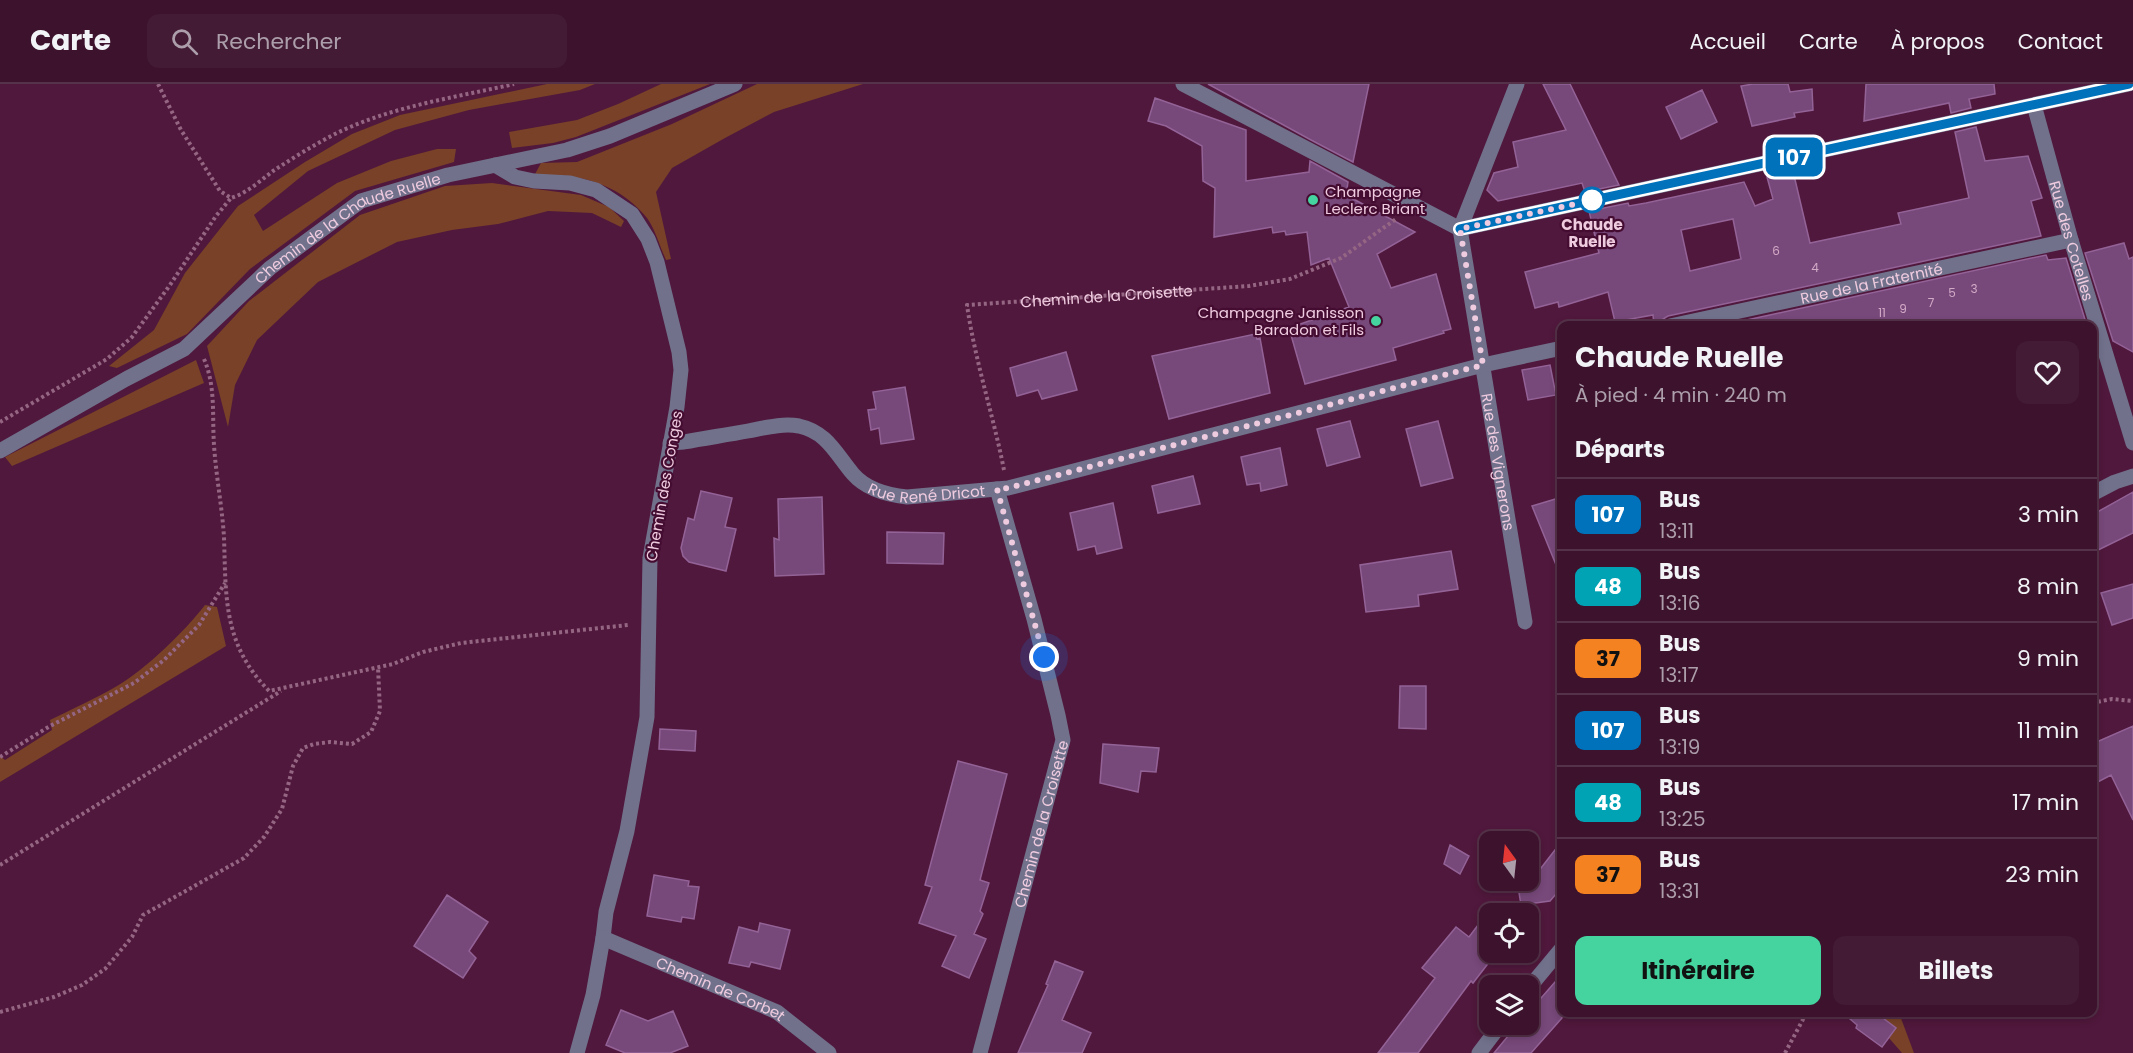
<!DOCTYPE html>
<html lang="fr">
<head>
<meta charset="utf-8">
<style>
  :root { --surface:#3c122d; --page:#431b35; --text:#f1f3f6; --muted:#ac9eaa; --line:#553249; --accent:#45d49f }
  body { margin:0; font-family:Poppins,sans-serif; background:var(--page); color:var(--text); height:100vh; display:flex; flex-direction:column; font-size:22px; white-space:nowrap }
  * { box-sizing:border-box; margin:0 }
  p { font-size:20px; color:var(--muted) }
  .icon { flex:none; width:33px; height:33px; fill:none; stroke:currentColor; stroke-width:2; stroke-linecap:round; stroke-linejoin:round }
  .map { position:relative; flex:1; overflow:hidden }
  .drawer { position:absolute; left:1557px; top:237px; width:540px; height:696px; display:flex; flex-direction:column; background:var(--surface); border-radius:12px; box-shadow:0 3px 9px #0003,0 0 0 2px var(--line) }
  .drawer>* { flex:none }
  .badge { padding:0 12px; border-radius:9px; font-size:21px; line-height:39px }
  .needle { width:39px; rotate:345deg }
  .controls { position:absolute; left:1479px; top:747px; display:grid; gap:12px }
  .controls a { display:grid; place-items:center; width:60px; height:60px; border-radius:12px; background:var(--surface); box-shadow:0 3px 9px #0003,0 0 0 2px var(--line); font-size:30px }
  .you { position:absolute; width:30px; height:30px; margin:-15px; border:4px solid #fff; border-radius:50%; background:#1a73e8; box-shadow:0 0 0 9px #1a73e833 }
  .map>.badge { position:absolute; translate:-50% -50%; box-shadow:0 0 0 3px #fff }
  h2 { padding:0 18px; font-size:22px; line-height:54px }
  .round { display:grid; place-items:center; flex:none; width:63px; height:63px; border-radius:12px; background:var(--page) }
  .head { display:flex; align-items:center; justify-content:space-between; height:102px; padding:0 18px }
  h1 { font-size:28px; font-weight:700; line-height:45px }
  .button { display:flex; gap:12px; margin-top:auto; padding:12px 18px }
  .button a { flex:1; height:69px; border-radius:12px; background:var(--accent); color:#111; font-size:24px; font-weight:700; line-height:69px; text-align:center }
  .button a+a { background:var(--page); color:var(--text) }
  ul { padding:0; list-style:none }
  li { display:flex; align-items:center; gap:18px; height:72px; padding:0 18px; border-top:2px solid var(--line) }
  li div { flex:1 }
  li b { display:block; font-size:22px }
  li em { font-style:normal }
  li .badge { min-width:66px; font-weight:700; text-align:center }
  header { display:flex; align-items:center; gap:36px; box-sizing:border-box; height:84px; padding:0 30px; background:var(--surface); border-bottom:2px solid var(--line) }
  header strong { font-size:28px }
  nav { display:flex; gap:33px; margin-inline-start:auto; font-size:21px }
  .search { width:420px; height:54px; background:var(--page); display:flex; align-items:center; gap:15px; box-sizing:border-box; padding:0 21px; border-radius:12px; color:var(--muted); font-size:22px }
  .map>svg:first-child { display:block }
  .green { fill:#784128 }
  .building { fill:#77487a; stroke:#936397; stroke-width:1.5; fill-rule:evenodd }
  .lines { fill:none; stroke-linecap:round; stroke-linejoin:round }
  .path { stroke:#956683; stroke-width:4; stroke-dasharray:3 3; stroke-linecap:butt }
  .minor { stroke:#71718c; stroke-width:15 }
  .line-casing { stroke:#fff; stroke-width:14 }
  .line { stroke:#0072bc; stroke-width:9 }
  .walk { stroke:#efcbdf; stroke-width:6; stroke-dasharray:0 10.8 }
  .poi-dot { fill:#45d49f; stroke:#450c32; stroke-width:2 }
  .stop-dot { fill:#fff; stroke:#0072bc; stroke-width:3 }
  .labels { text-anchor:middle; dominant-baseline:central; stroke-width:4.5; stroke-linejoin:round; paint-order:stroke }
  .number-label { font-size:12px; fill:#d1aac6 }
  .poi-label { font-size:15px; fill:#efcbdf; stroke:#450c32; text-anchor:start }
  .stop-label { font-size:15px; font-weight:bold; fill:#efcbdf; stroke:#450c32 }
  .street-label { font-size:15px; fill:#efcbdf; stroke:#450c32 }
</style>
</head>
<body>
<header>
<strong>Carte</strong>
<div class="search"><svg class="icon" aria-label="search" viewBox="0 0 24 24"><circle cx="10" cy="10" r="6"/><path d="M15 15l6 6"/></svg>Rechercher</div>
<nav><a>Accueil</a><a>Carte</a><a>À propos</a><a>Contact</a></nav>
</header>
<div class="map">
<svg width="2133" height="969" viewBox="0 0 2133 969">
  <rect width="100%" height="100%" fill="#50183c"/>
  <path class="green" d="M547 0H595L580 6 469 26 395 46 308 87 254 131 263 147 337 99 391 77 437 65H456L454 78 355 107 250 185 187 250 117 284 109 282 154 246 185 189 238 122 305 78 352 50 400 31Z
    M661 0H710L576 53 553 59 512 64 509 48 577 36 618 20Z
    M757 0H863L774 28 725 54 672 84 656 108 671 175 666 176C660 163 655 145 647 134 619 99 576 88 534 92L541 79 577 78 672 40Z
    M492 99 581 111 609 123 624 137 621 143 592 129 548 127 498 140 452 146 397 158 318 198 257 256 235 301 228 343 207 262 249 217 360 131 445 102Z
    M196 276 204 299 12 382 5 373Z
    M205 521 217 523 226 562 0 698V672L5 676 52 646 50 636C72 625 95 615 117 602 145 586 185 547 205 521Z
    M1875 929H1899L1914 969H1902L1889 954 1895 944Z"/>
  <path class="building" d="M1208 0H1369L1353 78 1311 56Z
    M1543 0H1570L1619 101 1585 108 1582 99 1498 117 1487 106 1494 89 1518 83 1513 58 1566 46Z
    M1753 0H1788L1790 8 1812 5 1813 26 1794 29 1795 33 1752 42 1741 2Z
    M1866 0H1994L1995 10 1969 15 1971 24 1951 29 1949 19 1864 37Z
    M1702 6 1717 38 1681 55 1666 23Z
    M1155 14 1246 46V97L1309 88 1310 77 1348 98 1346 111 1415 148 1377 170 1391 204 1436 190 1451 245 1443 247 1444 249 1393 264 1396 276 1305 300 1289 244 1349 223 1329 174 1311 181 1307 148 1286 151 1285 147 1273 149 1272 143 1214 153 1215 104 1203 97 1202 62 1166 42 1148 37Z
    M1976 43 1985 77 2028 72 2042 114 2031 117 2041 152 1668 232 1663 235 1661 242H1654L1653 231 1615 238 1608 208 1559 223 1558 218 1535 224 1525 188 1599 169 1589 127 1628 119 1629 122 1646 119 1744 98 1755 122 1773 115 1767 93 1793 87 1810 159 1829 155 1901 140 1898 129 1969 114 1955 48ZM1733 135 1741 175 1690 187 1681 146Z
    M2124 159 2129 175 2133 173V268L2113 257 2085 169Z
    M2046 171 2048 176 2066 174 2087 242H1719Z
    M1255 250 1257 255 1260 254 1270 309 1169 335 1152 272Z
    M1066 268 1077 306 1042 315 1038 306 1017 312 1010 284Z
    M1550 281 1556 311 1528 316 1522 286Z
    M905 303 914 355 881 360 879 344 871 346 868 326 876 325 873 308Z
    M1350 337 1360 373 1327 382 1317 345Z
    M1438 337 1453 394 1421 402 1406 345Z
    M1280 364 1287 401 1261 407 1260 399 1247 401 1241 373Z
    M1193 392 1200 420 1158 429 1152 402Z
    M701 407 732 414 725 443 736 445 726 487 689 478 683 472 681 464 688 434 694 436Z
    M2133 408V449L2092 469V431Z
    M822 413 824 490 775 492 774 454 779 456 778 415Z
    M1562 413V493H1561L1532 422Z
    M1113 419 1122 464 1097 470 1095 462 1078 466 1070 429Z
    M887 448 944 449 943 480 887 479Z
    M1451 467 1458 505 1418 511 1419 522 1366 528 1360 481Z
    M2133 500V534L2112 541 2101 509Z
    M1400 602H1426V645L1399 644Z
    M2133 642V736L2111 691 2092 701V660Z
    M660 645 696 647 695 667 659 665Z
    M1103 660 1159 664 1156 688 1141 687 1138 708 1100 699Z
    M958 677 1007 690 980 796 989 799 980 827 983 830 974 850 986 855 969 894 942 882 956 852 919 839 932 803 925 801Z
    M1562 757V803L1550 817 1521 821 1517 796H1528V794L1534 793Z
    M1450 761 1469 772 1460 790 1444 780Z
    M654 791 689 797 688 802 699 803 694 835 682 833 681 838 647 832Z
    M447 811 488 838 469 867 476 874 463 894 414 862Z
    M1488 828 1490 830V868H1497L1473 899 1471 897 1418 969H1378L1435 894 1422 884 1456 843 1469 853Z
    M760 839 790 846 780 885 751 878 749 883 729 879 739 843 758 848Z
    M1055 877 1083 888 1062 936 1091 949 1082 969H1018L1048 901 1046 900Z
    M1562 890V934L1531 969H1494L1518 940H1528V929Z
    M621 926 648 937 673 927 688 962 670 969H625L606 961Z
    M1842 928H1875L1896 944 1882 963 1856 944 1857 941Z"/>
  <g class="lines">
    <g class="path">
      <path d="M158 0 181 46 220 107 231 114C247 109 260 97 273 87 293 74 315 60 337 49 393 22 453 14 514 0"/>
      <path d="M204 275C216 303 212 332 214 361 216 392 222 422 224 453 226 514 223 560 269 607L393 580 423 568 461 559 628 541"/>
      <path d="M0 338 107 275 132 253 170 201 216 132 231 114"/>
      <path id="s1" d="M1004 386C993 330 975 277 967 221L1249 202 1290 195 1341 174 1396 135"/>
      <path d="M2092 619 2112 615 2133 617"/>
      <path d="M0 673 50 642 134 599 164 576 199 541 225 499"/>
      <path d="M0 781 281 607"/>
      <path d="M0 928 54 913 82 901 105 885 132 853 143 831 244 774 264 753 282 725 293 682 303 664 314 660 330 658 352 660 371 648 380 627 378 583"/>
      <path d="M1785 969 1807 928"/>
    </g>
    <g class="minor">
      <path d="M1183 0 1460 145"/>
      <path id="s2" d="M2034 21 2071 156 2133 359"/>
      <path d="M495 81 515 93 534 97 570 99 596 106 632 130 648 155 657 178 679 268 681 286 677 323 650 474 647 633 627 747 606 828 603 854 593 911 577 969"/>
      <path d="M1460 145 2129 0"/>
      <path id="s3" d="M1460 145 1525 538"/>
      <path d="M1460 145 1517 0"/>
      <path id="s4" d="M1670 242 2071 156"/>
      <path id="s5" d="M670 359 684 358C705 354 727 351 748 347 764 344 782 339 799 342 827 348 836 370 853 390 866 405 888 411 907 413L1008 404 1483 281 1562 264"/>
      <path id="s6" d="M0 367 126 295 184 265 270 184 361 117 448 91 567 66 610 52 735 0"/>
      <path d="M2092 410 2115 398 2133 392"/>
      <path id="s7" d="M603 854 777 928 829 969"/>
      <path d="M1528 905 1562 864"/>
      <path id="s8" d="M980 969 1063 656 1058 631 1034 535 997 405"/>
      <path d="M1479 969 1501 940"/>
    </g>
  </g>
  <g class="lines">
    <g class="line-casing">
      <path id="line" d="M1460 145 2129 0"/>
    </g>
    <use href="#line" class="line"/>
    <path class="walk" d="M1044 573 997 405 1008 404 1483 281 1460 145 1598 115 1592 116"/>
  </g>
  <g class="poi-dot">
    <circle cx="1313" cy="116" r="6"/>
    <circle cx="1376" cy="237" r="6"/>
  </g>
  <circle class="stop-dot" cx="1592" cy="116" r="12"/>
  <g class="labels">
    <g class="number-label">
      <text x="1776" y="166">6</text>
      <text x="1815" y="183">4</text>
      <text x="1974" y="204">3</text>
      <text x="1952" y="208">5</text>
      <text x="1931" y="218">7</text>
      <text x="1903" y="224">9</text>
      <text x="1882" y="228">11</text>
    </g>
    <g class="poi-label">
      <text x="1325" y="107">Champagne<tspan x="1325" dy="17">Leclerc Briant</tspan></text>
      <text x="1364" y="228" text-anchor="end">Champagne Janisson<tspan x="1364" dy="17">Baradon et Fils</tspan></text>
    </g>
    <g class="stop-label">
      <text x="1592" y="140">Chaude<tspan x="1592" dy="17">Ruelle</tspan></text>
    </g>
    <g class="street-label">
      <text stroke="none"><textPath href="#s6" startOffset="417">Chemin de la Chaude Ruelle</textPath></text>
      <text stroke="none"><textPath href="#s2" startOffset="141">Rue des Cotelles</textPath></text>
      <text stroke="none"><textPath href="#s4" startOffset="206">Rue de la Fraternité</textPath></text>
      <text stroke="none"><textPath href="#s1" startOffset="309">Chemin de la Croisette</textPath></text>
      <text stroke="none"><textPath href="#s3" startOffset="236">Rue des Vignerons</textPath></text>
      <text transform="translate(664 402) rotate(-80)">Chemin des Conges</text>
      <text stroke="none"><textPath href="#s5" startOffset="284">Rue René Dricot</textPath></text>
      <text stroke="none"><textPath href="#s8" startOffset="237">Chemin de la Croisette</textPath></text>
      <text stroke="none"><textPath href="#s7" startOffset="128">Chemin de Corbet</textPath></text>
    </g>
  </g>
</svg>
<div class="controls">
<a><svg class="needle" viewBox="-14 -14 28 28"><path d="M0-13l5 13h-10z" fill="#e53935"/><path d="M0 13l5-13h-10z" fill="#ac9eaa"/></svg></a>
<a><svg class="icon" aria-label="locate" viewBox="0 0 24 24"><circle cx="12" cy="12" r="6"/><path d="M12 2v4M12 18v4M2 12h4M18 12h4"/></svg></a>
<a><svg class="icon" aria-label="layers" viewBox="0 0 24 24"><path d="M12 4l9 5-9 5-9-5zM3 14l9 5 9-5"/></svg></a>
</div>
<div class="you" style="left:1044px;top:573px"></div>
<b class="badge" style="left:1794px;top:73px;background:#0072bc;color:#fff">107</b>
<section class="drawer">
<div class="head"><div><h1>Chaude Ruelle</h1><p>À pied · 4 min · 240 m</p></div><a class="round"><svg class="icon" aria-label="heart" viewBox="0 0 24 24"><path d="M12 20l-8-8c-3-5 5-10 8-4 3-6 11-1 8 4z"/></svg></a></div>
<h2>Départs</h2>
<ul>
<li><span class="badge" style="background:#0072bc;color:#fff">107</span><div><b>Bus</b><p>13:11</p></div><em>3 min</em></li>
<li><span class="badge" style="background:#00a3b4;color:#fff">48</span><div><b>Bus</b><p>13:16</p></div><em>8 min</em></li>
<li><span class="badge" style="background:#f58220;color:#111">37</span><div><b>Bus</b><p>13:17</p></div><em>9 min</em></li>
<li><span class="badge" style="background:#0072bc;color:#fff">107</span><div><b>Bus</b><p>13:19</p></div><em>11 min</em></li>
<li><span class="badge" style="background:#00a3b4;color:#fff">48</span><div><b>Bus</b><p>13:25</p></div><em>17 min</em></li>
<li><span class="badge" style="background:#f58220;color:#111">37</span><div><b>Bus</b><p>13:31</p></div><em>23 min</em></li>
</ul>
<div class="button"><a>Itinéraire</a><a>Billets</a></div>
</section>
</div>
</body>
</html>
